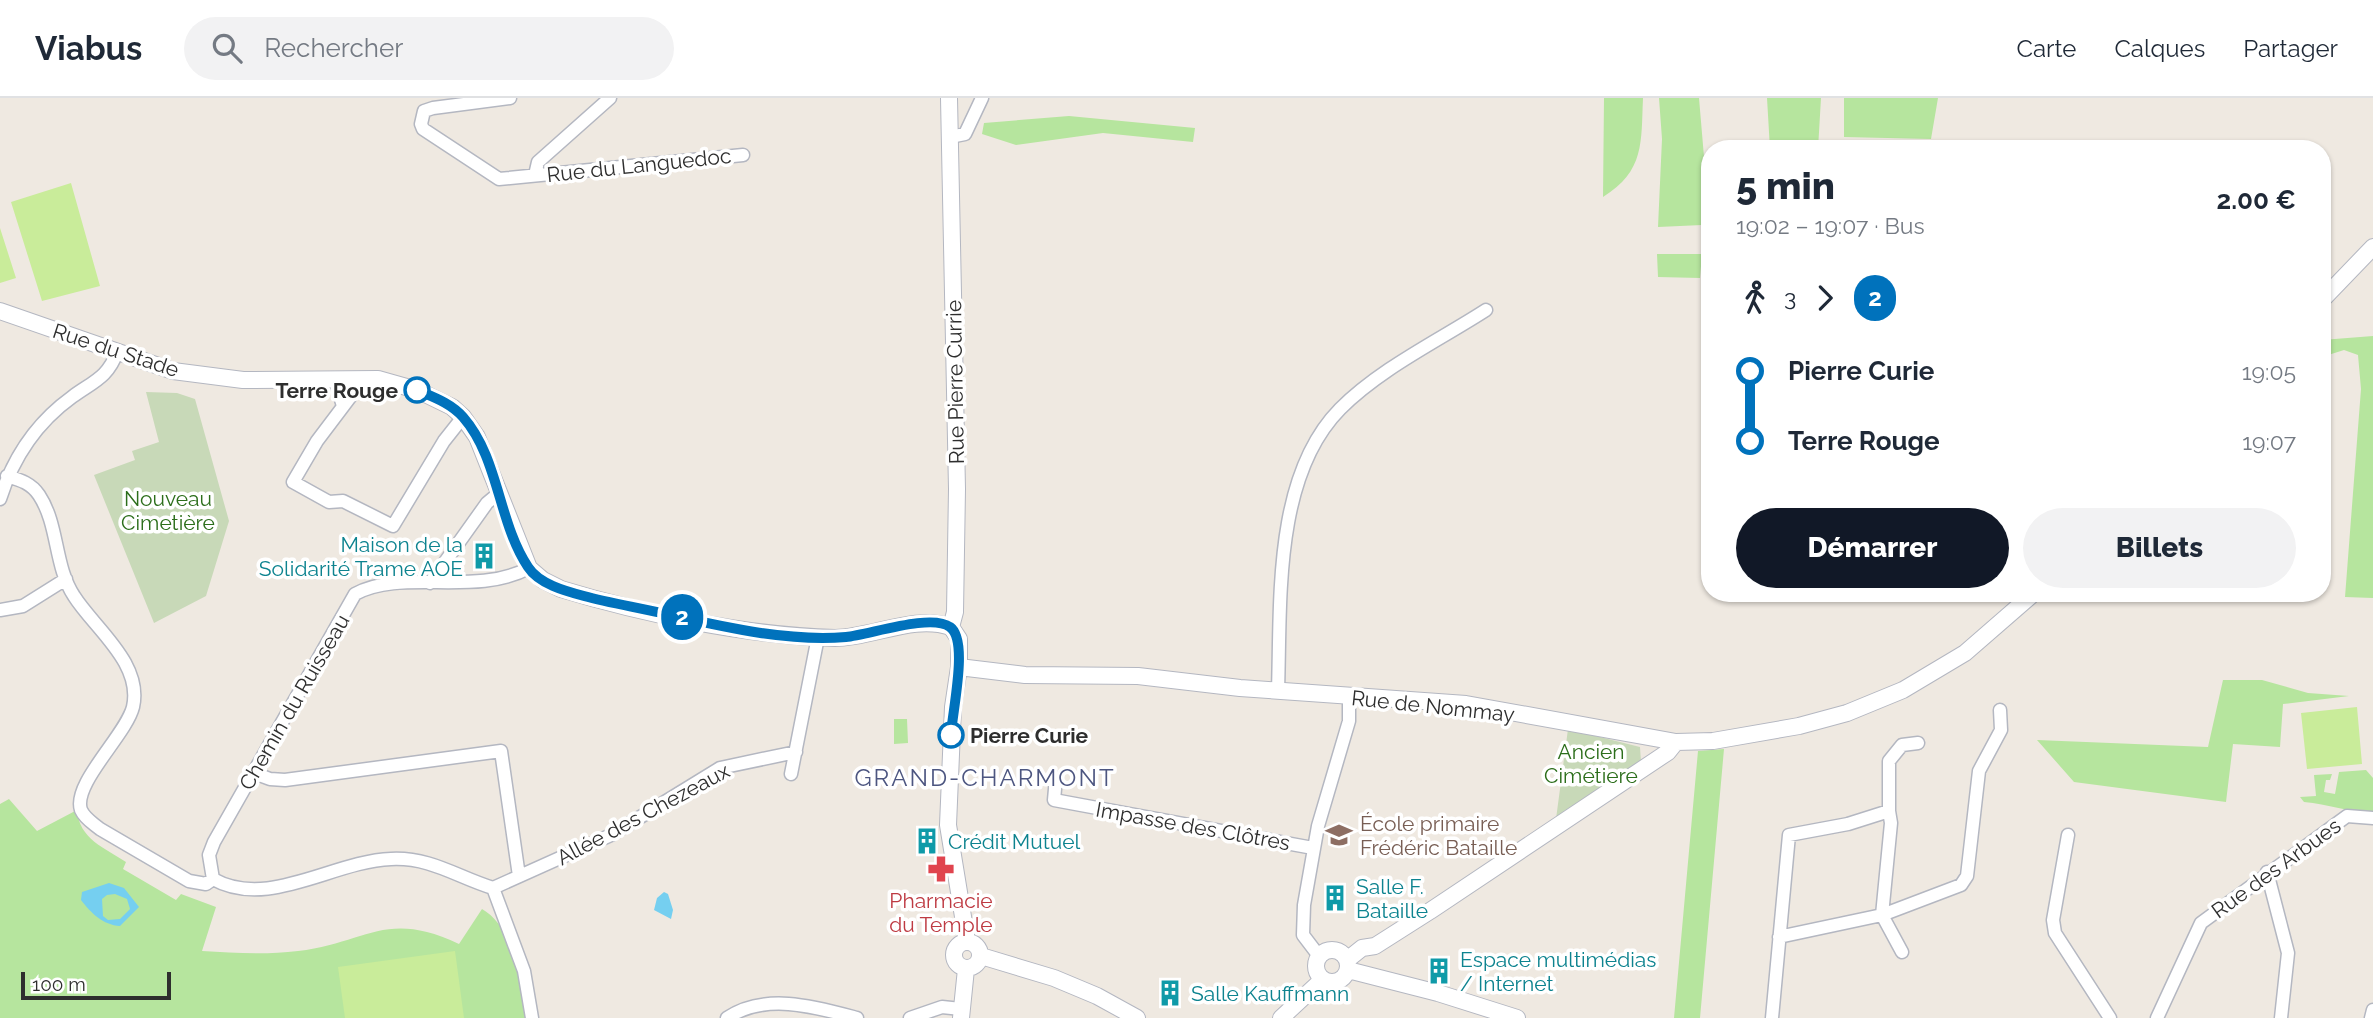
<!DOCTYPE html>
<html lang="fr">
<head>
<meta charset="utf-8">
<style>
  :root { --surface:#fff; --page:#f2f2f3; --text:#1f2937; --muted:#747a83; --line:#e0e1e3; --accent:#111827 }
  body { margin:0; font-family:Raleway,sans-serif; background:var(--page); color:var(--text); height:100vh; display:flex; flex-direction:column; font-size:26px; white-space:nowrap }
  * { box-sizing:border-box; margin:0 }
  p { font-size:23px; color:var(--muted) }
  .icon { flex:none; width:38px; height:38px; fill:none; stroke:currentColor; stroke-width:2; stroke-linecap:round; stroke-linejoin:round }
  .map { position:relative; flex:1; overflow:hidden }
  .sheet { position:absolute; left:1701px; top:42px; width:630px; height:462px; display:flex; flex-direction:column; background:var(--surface); border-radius:28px; box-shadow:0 2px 5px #0004 }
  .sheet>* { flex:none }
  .badge { padding:0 14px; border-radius:23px; font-size:24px; line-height:46px }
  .scale { position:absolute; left:21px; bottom:18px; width:150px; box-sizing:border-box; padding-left:7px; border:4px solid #2e2e2e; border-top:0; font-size:19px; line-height:24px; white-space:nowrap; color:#2e2e2e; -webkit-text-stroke:5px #fff; paint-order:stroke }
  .map>.badge { position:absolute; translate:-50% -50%; box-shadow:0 0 0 4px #fff }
  .legs { display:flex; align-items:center; gap:10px; height:77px; padding:0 35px; font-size:23px }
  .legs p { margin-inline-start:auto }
  .summary { display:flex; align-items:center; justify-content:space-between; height:119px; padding:0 35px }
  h1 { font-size:38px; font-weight:800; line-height:52px }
  .button { display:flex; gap:14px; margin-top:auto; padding:14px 35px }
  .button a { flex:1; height:80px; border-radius:42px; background:var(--accent); color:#fff; font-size:28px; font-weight:800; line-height:80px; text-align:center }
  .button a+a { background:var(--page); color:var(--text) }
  ul { padding:0 35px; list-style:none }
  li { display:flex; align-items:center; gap:24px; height:70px; font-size:26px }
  li i { display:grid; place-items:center; width:10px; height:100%; margin:0 9px; background:currentColor }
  li i::after { content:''; width:18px; height:18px; margin:-9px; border:5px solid; border-radius:50%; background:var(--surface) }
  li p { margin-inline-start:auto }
  li:first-child i { background:linear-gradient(#0000 50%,currentColor 0) }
  li:last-child i { background:linear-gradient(currentColor 50%,#0000 0) }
  header { display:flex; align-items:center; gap:42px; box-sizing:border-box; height:98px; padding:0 35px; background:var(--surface); border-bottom:2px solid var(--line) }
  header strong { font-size:33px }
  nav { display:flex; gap:38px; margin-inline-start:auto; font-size:24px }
  .search { width:490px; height:63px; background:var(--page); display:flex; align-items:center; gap:18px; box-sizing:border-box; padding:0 24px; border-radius:38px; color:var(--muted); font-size:26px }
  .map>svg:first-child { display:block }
  .green { fill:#b6e59e }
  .cemetery { fill:#c8d9b8 }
  .pitch { fill:#c9ec9a }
  .water { fill:#75cff0; fill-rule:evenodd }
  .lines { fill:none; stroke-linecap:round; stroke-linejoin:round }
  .minor-casing { stroke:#b4b7c1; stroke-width:15 }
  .tertiary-casing { stroke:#b4b7c1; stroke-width:18 }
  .minor { stroke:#fff; stroke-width:12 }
  .tertiary { stroke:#fff; stroke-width:16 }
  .line-1-casing { stroke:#fff; stroke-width:16 }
  .line-1 { stroke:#0072bc; stroke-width:10 }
  .stop-1-dot { fill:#fff; stroke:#0072bc; stroke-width:3.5 }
  .labels { text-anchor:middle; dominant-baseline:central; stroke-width:7; stroke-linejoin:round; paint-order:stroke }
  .street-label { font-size:21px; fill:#2e2e2e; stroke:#fff }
  .stop-label { font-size:21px; font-weight:bold; fill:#2e2e2e; stroke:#fff; text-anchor:end }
  .park-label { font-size:21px; fill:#2c6e1b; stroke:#fff }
  .culture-label { font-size:21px; fill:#0d838f; stroke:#fff; text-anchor:start }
  .education-label { font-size:21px; fill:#785e54; stroke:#fff; text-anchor:start }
  .health-label { font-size:21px; fill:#be3a42; stroke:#fff }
  .quarter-label { font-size:24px; letter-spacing:2px; fill:#4d5680; stroke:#fff }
</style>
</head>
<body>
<header>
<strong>Viabus</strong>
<div class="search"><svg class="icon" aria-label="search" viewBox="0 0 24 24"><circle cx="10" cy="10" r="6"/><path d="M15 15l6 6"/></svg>Rechercher</div>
<nav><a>Carte</a><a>Calques</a><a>Partager</a></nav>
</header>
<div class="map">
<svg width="2373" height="920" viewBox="0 0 2373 920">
  <rect width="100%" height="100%" fill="#efe9e1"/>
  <path class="green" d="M1604 0H1643C1641 44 1645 73 1603 99Z
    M1659 0H1699L1704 59 1702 127 1658 129 1662 41Z
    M1767 0H1821L1818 51H1770Z
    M1844 0H1938L1931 41 1844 39Z
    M1069 18 1195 30 1193 44 1103 35 1016 47 982 36 984 25Z
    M1657 156H1702L1700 180 1658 179Z
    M2373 238V500L2345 499 2361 291 2358 257 2344 252 2322 259V242Z
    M2223 582H2262L2308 595 2349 598 2283 606 2280 649 2233 646 2226 704 2074 684 2037 642 2208 649Z
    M894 621H907L908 645 894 646Z
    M1724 651 1700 920H1674L1698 653Z
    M2366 672 2373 680V716C2349 714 2328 706 2304 704L2300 699 2316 698 2314 677 2332 676 2330 682H2326L2324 694 2335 696 2339 674Z
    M9 701 37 733 77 712C79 741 105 750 126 764L123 771 176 802 181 796 216 809 202 853C234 855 266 857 298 853 366 845 386 811 459 846L482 811C514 829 523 886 526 920H0V706Z"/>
  <path class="cemetery" d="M146 294 177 295 195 301 229 423 206 498 154 525 94 377 135 362 132 353 159 344Z
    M1568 631 1640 649 1641 664 1556 721Z"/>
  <path class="pitch" d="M71 85 100 188 42 203 11 104Z
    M0 130 16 180 0 185Z
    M2357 609 2362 666 2307 671 2301 615Z
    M455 853 464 920H345L338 869Z"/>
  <path class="water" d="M109 785 124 790 139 809 120 828C103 827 91 815 81 802L82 794ZM115 796 127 801 130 811 120 821 108 822 103 818 102 801 107 797Z
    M664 794 668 796 673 812 671 821 654 812 657 800Z"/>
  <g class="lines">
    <g class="minor-casing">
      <path id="minor" d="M510 0 433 10 424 13 421 26 423 31 499 81 743 57
        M950 39 965 36 982 0
        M535 77 538 64 610 0
        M356 281 351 298 317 343 293 384 329 404 343 403 393 428 444 343 463 319
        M335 282 343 308
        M7 378C20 382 31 385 39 397 59 427 54 468 74 498 94 530 143 565 133 609 126 637 72 686 81 712 85 721 93 725 100 731L189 783 206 786 213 781
        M0 401C13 360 36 325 72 299 92 284 108 280 117 254
        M430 485 487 405 499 395
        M0 512 23 508 66 481
        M1278 592C1281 504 1273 379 1340 311 1381 270 1438 243 1486 212
        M254 675 270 681 285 682 501 653 519 778
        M791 676 818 539
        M1056 680 1054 702 1313 750
        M1889 713V663L1902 647 1918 645
        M2068 737 2053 822 2055 835 2110 920
        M2267 774 2288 855 2281 920
        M213 781 209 757 214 744 355 496C402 470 475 499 529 470
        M213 781C268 812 333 763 391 761 431 759 457 779 493 790
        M493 790 611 737 720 670 796 654
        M493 790 524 873 532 920
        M1882 817 1902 854
        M1779 839 1882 817 1961 787 1967 778 1979 673 2001 632 2000 612
        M1319 858 1303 837 1304 807 1318 728 1349 623V599
        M727 920C765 894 816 909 857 920
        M910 920 942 909 961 911
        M1772 920 1789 737 1848 726 1889 713 1891 725 1882 817
        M2157 920 2201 825 2347 718 2373 720
        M2371 920 2373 912"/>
    </g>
    <g class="tertiary-casing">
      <path id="tertiary" d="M949 0 957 391 955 514 951 529
        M2322 202 2373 149
        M0 213 173 273 243 282 378 281 417 292 452 309 463 319 477 339 529 470 543 482 561 491C643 516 748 538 835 540 873 540 913 516 951 529
        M951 529 959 541V569L953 609 948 727 967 843
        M959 569 1025 577 1138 578 1240 590 1466 606 1676 644 1713 643 1799 628 1847 615 1903 592 1965 555 2034 495
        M954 857a13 13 0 1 1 26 0a13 13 0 1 1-26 0Z
        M1316 868a16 16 0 1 1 32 0a16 16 0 1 1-32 0Z
        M981 858 1054 880 1097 898 1137 920
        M1347 862 1362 850 1375 848 1430 813 1668 654 1676 644
        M1348 872 1438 895 1517 920
        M961 920 966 871
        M1281 920 1323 881"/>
    </g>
    <use href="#minor" class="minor"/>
    <use href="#tertiary" class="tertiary"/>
  </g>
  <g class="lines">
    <g class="line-1-casing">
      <path id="line-1" d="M417 292C433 299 451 305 463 319 499 360 498 424 528 469 539 486 565 493 584 498 609 505 636 509 662 515 720 528 785 544 846 539 869 537 931 515 950 529 969 542 952 614 951 637"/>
    </g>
    <use href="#line-1" class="line-1"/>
  </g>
  <defs>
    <g id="building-bare" transform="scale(2.1)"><path d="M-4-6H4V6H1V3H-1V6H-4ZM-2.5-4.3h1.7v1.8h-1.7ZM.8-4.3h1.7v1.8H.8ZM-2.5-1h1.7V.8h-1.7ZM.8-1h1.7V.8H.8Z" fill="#0f9aa8" stroke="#fff" stroke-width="2.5" paint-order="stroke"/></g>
    <g id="school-bare" transform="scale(2.1)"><path d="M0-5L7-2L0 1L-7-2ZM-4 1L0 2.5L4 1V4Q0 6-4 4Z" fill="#8d6e63" stroke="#fff" stroke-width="2.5" paint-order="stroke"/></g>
    <g id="pharmacy-bare" transform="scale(2.1)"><path d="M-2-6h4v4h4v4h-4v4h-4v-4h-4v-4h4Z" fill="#e0444e" stroke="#fff" stroke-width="2.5" paint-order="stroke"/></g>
  </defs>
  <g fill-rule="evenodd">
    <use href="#building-bare" x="484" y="458"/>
    <use href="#school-bare" x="1339" y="737"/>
    <use href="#building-bare" x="927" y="743"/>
    <use href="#pharmacy-bare" x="941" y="771"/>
    <use href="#building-bare" x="1335" y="800"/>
    <use href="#building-bare" x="1439" y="873"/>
    <use href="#building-bare" x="1170" y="895"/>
  </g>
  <g class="stop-1-dot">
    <circle cx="417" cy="292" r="12"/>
    <circle cx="951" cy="637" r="12"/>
  </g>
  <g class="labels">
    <g class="street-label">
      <text transform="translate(639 67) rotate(-6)">Rue du Languedoc</text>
      <text transform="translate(116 252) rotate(18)">Rue du Stade</text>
      <text transform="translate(955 284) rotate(-91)">Rue Pierre Currie</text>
      <text transform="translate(294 604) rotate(-60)">Chemin du Ruisseau</text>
      <text transform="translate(1433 608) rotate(6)">Rue de Nommay</text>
      <text transform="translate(643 716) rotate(-28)">Allée des Chezeaux</text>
      <text transform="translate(1193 728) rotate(10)">Impasse des Clôtres</text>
      <text transform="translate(2276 770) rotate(-36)">Rue des Arbues</text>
    </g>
    <g class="stop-label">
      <text x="398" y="292">Terre Rouge</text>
      <text x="970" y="637" text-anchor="start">Pierre Curie</text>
    </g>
    <g class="park-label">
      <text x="168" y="400">Nouveau<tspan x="168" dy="24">Cimetière</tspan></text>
      <text x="1591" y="653">Ancien<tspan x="1591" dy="24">Cimétiere</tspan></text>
    </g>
    <g class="culture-label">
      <text x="463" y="446" text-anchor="end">Maison de la<tspan x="463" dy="24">Solidarité Trame AOE</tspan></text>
      <text x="948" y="743">Crédit Mutuel</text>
      <text x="1356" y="788">Salle F.<tspan x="1356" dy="24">Bataille</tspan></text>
      <text x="1460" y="861">Espace multimédias<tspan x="1460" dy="24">/ Internet</tspan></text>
      <text x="1191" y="895">Salle Kauffmann</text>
    </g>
    <g class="education-label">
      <text x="1360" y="725">École primaire<tspan x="1360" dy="24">Frédéric Bataille</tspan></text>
    </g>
    <g class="health-label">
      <text x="941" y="802">Pharmacie<tspan x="941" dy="24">du Temple</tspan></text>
    </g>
    <g class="quarter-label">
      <text x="985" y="679">GRAND-CHARMONT</text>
    </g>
  </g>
</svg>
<div class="scale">100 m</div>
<b class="badge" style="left:682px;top:519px;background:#0072bc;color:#fff">2</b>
<section class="sheet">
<div class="summary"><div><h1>5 min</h1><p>19:02 – 19:07 · Bus</p></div><b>2.00 €</b></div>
<div class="legs"><svg class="icon" aria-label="walk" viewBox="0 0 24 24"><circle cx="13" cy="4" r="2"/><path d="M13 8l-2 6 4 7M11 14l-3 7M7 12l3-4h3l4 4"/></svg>3<svg class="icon" aria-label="forward" viewBox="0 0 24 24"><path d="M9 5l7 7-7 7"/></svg><b class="badge" style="background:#0072bc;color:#fff">2</b></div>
<ul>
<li><i style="color:#0072bc"></i><b>Pierre Curie</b><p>19:05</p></li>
<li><i style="color:#0072bc"></i><b>Terre Rouge</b><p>19:07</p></li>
</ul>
<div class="button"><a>Démarrer</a><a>Billets</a></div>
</section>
</div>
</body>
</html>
